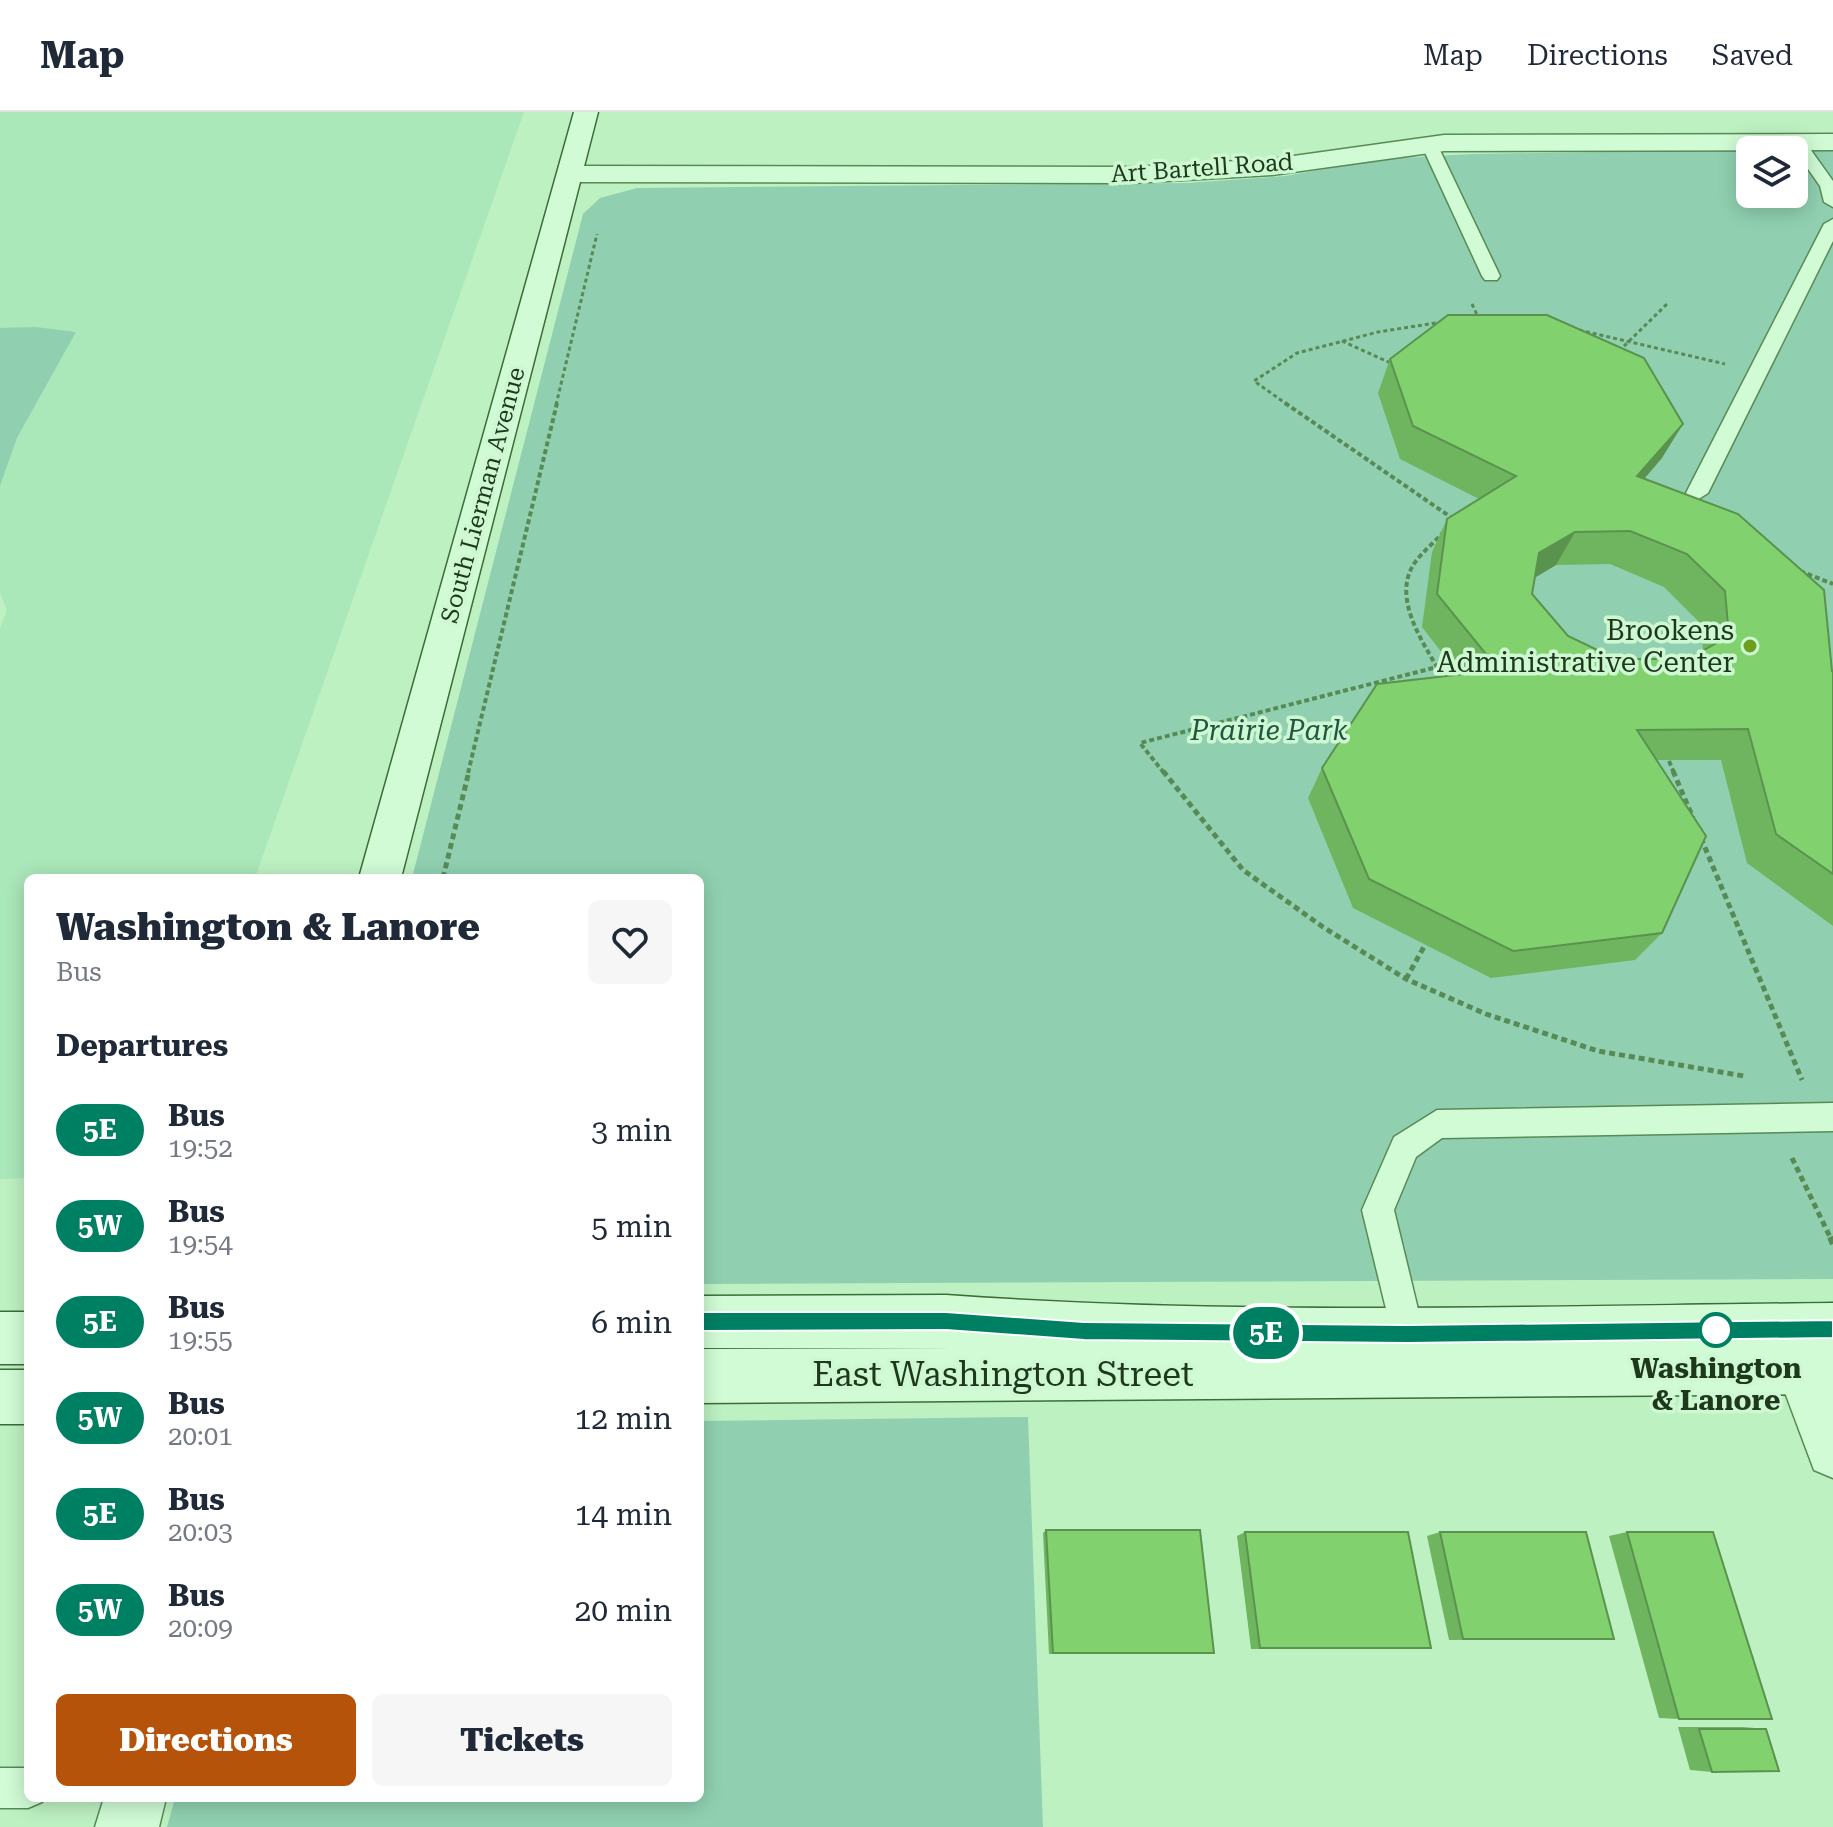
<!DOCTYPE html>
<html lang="en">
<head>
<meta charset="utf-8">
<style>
  :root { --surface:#fff; --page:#f6f6f7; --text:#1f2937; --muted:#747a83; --line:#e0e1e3; --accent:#b45309 }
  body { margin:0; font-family:"Roboto Serif",serif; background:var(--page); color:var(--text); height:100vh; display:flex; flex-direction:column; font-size:30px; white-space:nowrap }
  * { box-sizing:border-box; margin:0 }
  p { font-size:26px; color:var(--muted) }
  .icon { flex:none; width:44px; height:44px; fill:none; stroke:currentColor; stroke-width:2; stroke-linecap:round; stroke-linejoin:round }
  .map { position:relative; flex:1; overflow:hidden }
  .side { position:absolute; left:24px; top:762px; width:680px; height:928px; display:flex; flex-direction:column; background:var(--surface); border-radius:12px; box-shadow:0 4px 20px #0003 }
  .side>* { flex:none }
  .badge { padding:0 16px; border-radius:26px; font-size:28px; line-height:52px }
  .tools { position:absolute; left:1736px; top:24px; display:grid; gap:16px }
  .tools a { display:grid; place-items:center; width:72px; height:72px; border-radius:12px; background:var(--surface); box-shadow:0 4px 20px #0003; font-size:40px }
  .map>.badge { position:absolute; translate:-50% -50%; box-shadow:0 0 0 4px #fff }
  h2 { padding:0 32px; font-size:30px; line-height:72px }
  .round { display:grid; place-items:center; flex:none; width:84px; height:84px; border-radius:12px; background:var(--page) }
  .head { display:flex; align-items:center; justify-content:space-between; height:136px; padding:0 32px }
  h1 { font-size:38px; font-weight:800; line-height:60px }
  .primary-button { display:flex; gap:16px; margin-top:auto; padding:16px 32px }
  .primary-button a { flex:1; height:92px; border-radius:12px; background:var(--accent); color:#fff; font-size:32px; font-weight:800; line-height:92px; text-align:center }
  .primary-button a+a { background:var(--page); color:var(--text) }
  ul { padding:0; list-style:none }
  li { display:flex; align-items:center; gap:24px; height:96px; padding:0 32px }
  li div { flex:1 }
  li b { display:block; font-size:30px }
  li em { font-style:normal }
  li .badge { min-width:88px; font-weight:700; text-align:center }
  header { display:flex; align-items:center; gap:48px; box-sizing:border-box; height:112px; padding:0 40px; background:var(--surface); border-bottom:2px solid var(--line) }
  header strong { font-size:38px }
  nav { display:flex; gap:44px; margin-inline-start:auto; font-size:28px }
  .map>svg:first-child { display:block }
  .farmland { fill:#aae7b9 }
  .green { fill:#90d0b1; fill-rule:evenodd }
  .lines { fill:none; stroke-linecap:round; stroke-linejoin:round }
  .lane-casing { stroke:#588a55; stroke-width:3 }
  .street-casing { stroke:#588a55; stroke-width:3 }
  .secondary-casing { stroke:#3d6c38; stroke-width:3 }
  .path-far3 { stroke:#588a55; stroke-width:3; stroke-dasharray:4 3; stroke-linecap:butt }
  .path-far2 { stroke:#588a55; stroke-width:4; stroke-dasharray:5 3; stroke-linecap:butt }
  .path-far1 { stroke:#588a55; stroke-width:5; stroke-dasharray:6 4; stroke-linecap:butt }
  .path { stroke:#588a55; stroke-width:6; stroke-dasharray:8 5; stroke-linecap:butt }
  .lane { fill:#d0fbd5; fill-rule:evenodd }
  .street { fill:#d0fbd5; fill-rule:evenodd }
  .secondary { fill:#d0fbd5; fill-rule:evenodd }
  .wall { fill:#6fb55f; fill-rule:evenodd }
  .shaded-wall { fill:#5a934e }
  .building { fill:#81d26f; stroke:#5a934e; stroke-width:2; fill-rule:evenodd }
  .line { fill:#008063; stroke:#fff; stroke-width:2 }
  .poi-dot { fill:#6c9e20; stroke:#cdf8d2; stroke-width:3 }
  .stop-dot { fill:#fff; stroke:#008063; stroke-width:4 }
  .labels { text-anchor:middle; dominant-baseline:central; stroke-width:7; stroke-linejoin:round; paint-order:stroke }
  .far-street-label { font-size:24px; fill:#1e381b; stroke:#cdf8d2 }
  .poi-label { font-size:28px; fill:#1e381b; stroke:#cdf8d2; text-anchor:end }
  .park-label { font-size:28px; font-style:italic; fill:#205643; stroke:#cdf8d2 }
  .stop-label { font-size:28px; font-weight:bold; fill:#1e381b; stroke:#cdf8d2 }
  .near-street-label { font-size:34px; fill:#1e381b; stroke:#cdf8d2 }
</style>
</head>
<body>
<header>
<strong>Map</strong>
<nav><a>Map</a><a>Directions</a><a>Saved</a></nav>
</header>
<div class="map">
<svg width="1833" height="1715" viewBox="0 0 1833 1715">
  <rect width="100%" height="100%" fill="#bdf1c2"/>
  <path class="farmland" d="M0 0H524L255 766H28V1066L0 1067V516L7 498 0 481V374L17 326 76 220 0 216Z"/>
  <path class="green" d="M1833 36V1167L700 1172V766H412L583 102 600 86 637 76 1187 71 1285 64 1381 47 1472 42ZM1750 38H1794V82H1750Z
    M36 215 76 220 17 326 0 374V216Z
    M1028 1305 1043 1715H167L175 1686H700V1309Z"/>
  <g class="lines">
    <g class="lane-casing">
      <path id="lane" d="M1797 25 1803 27 1833 69V95L1824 90 1820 74 1789 30Z
        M1429 27 1437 32 1500 164 1497 168H1485L1482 164 1421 32Z
        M1833 107V129L1708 381 1697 388 1690 386 1686 381 1824 112Z
        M1833 991V1019L1442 1026 1416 1045 1394 1098 1424 1222 1419 1234 1407 1239 1395 1234 1362 1098 1394 1025 1437 998Z
        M0 1656H28V1686H44L42 1690 28 1696H0Z"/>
    </g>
    <g class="street-casing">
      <path id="street" d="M1833 22V38L1444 39 1272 63 1132 71 570 70 557 62 570 54 1132 55 1272 47 1444 23Z
        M1791 1201 1809 1209 1833 1268V1366L1814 1358 1765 1227 1773 1209Z
        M104 1686H166L159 1715H95Z"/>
    </g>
    <g class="secondary-casing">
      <path id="secondary" d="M574 0H598L401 766H359Z
        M946 1183C1241 1204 1538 1194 1833 1191V1282L700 1291V1237L956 1236H700V1184Z
        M0 1200H28V1252H0Z
        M0 1258H28V1312H0Z"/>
    </g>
    <path class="path-far3" d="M1472 192 1479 207
      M1579 218 1725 252
      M1342 229 1395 253
      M1619 239 1667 192
      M556 293 597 122
      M1288 293 1254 269 1297 241 1378 220 1442 210"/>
    <path class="path-far2" d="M1285 291 1455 408
      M1800 459 1833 472
      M1669 649 1674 661
      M468 661 557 291
      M1164 661 1140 631 1437 555C1420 526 1391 482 1416 449 1424 439 1434 430 1443 421"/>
    <path class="path-far1" d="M1163 659 1243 758 1323 815 1406 867 1486 902 1598 939 1744 964
      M1673 659 1693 706
      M1701 726 1802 968
      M443 766 469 659
      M1406 867 1425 833
      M1792 1046 1831 1127"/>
    <path class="path" d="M1830 1125 1833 1132"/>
    <use href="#lane" class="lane"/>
    <use href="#street" class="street"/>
    <use href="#secondary" class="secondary"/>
  </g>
  <path class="wall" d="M1390 247 1662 346 1644 367 1833 559V814L1747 751 1721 648H1657L1662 821 1635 848 1491 866 1353 796 1308 686 1322 656 1459 563 1422 515 1432 440 1447 407 1479 387 1400 347 1378 281ZM1610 452 1664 475 1701 512 1703 539 1688 547H1616L1568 524 1532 482 1535 465 1556 453Z
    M1046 1418 1214 1541 1049 1542 1043 1421Z
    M1245 1420 1431 1536 1251 1537 1237 1424Z
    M1440 1420 1614 1527 1449 1528 1427 1424Z
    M1627 1420 1679 1607 1659 1606 1609 1424Z
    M1678 1615H1743L1766 1617 1712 1660 1690 1658Z"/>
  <path class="shaded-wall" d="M1683 312 1662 346 1617 398 1637 364Z
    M1575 420 1556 453 1521 474 1539 441Z"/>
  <path class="building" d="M1448 203H1547L1644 246 1683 312 1637 364 1738 402 1824 478 1832 559H1833V762L1776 722 1748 617 1637 618 1706 724 1662 821 1513 839 1369 767 1322 656 1377 572 1499 558 1437 482 1447 407 1516 364 1413 314 1390 247ZM1630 419 1687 442 1725 479 1729 524 1688 547H1616L1568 524 1532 482 1539 441 1575 420Z
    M1046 1418H1200L1214 1541H1053Z
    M1245 1420H1408L1431 1536H1260Z
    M1440 1420H1586L1614 1527H1463Z
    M1627 1420H1713L1772 1607H1679Z
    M1699 1617H1766L1779 1659 1712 1660Z"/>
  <path class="line" d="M700 1200H946L1084 1210 1407 1213 1833 1208V1226L1407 1231 1084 1228 946 1218 700 1219 691 1210Z"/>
  <circle class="poi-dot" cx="1750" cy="534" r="8"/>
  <circle class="stop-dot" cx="1716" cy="1218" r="16"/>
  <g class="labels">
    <g class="far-street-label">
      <text transform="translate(1202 56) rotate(-4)">Art Bartell Road</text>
      <text transform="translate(483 383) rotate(-75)">South Lierman Avenue</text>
    </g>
    <g class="poi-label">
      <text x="1734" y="518">Brookens<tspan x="1734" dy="32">Administrative Center</tspan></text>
    </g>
    <g class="park-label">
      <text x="1269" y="618">Prairie Park</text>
    </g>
    <g class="stop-label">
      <text x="1716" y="1256">Washington<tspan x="1716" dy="32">&amp; Lanore</tspan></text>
    </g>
    <g class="near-street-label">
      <text x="1003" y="1262">East Washington Street</text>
    </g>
  </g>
</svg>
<div class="tools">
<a><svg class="icon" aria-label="layers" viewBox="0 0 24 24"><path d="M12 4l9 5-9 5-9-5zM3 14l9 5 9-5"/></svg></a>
</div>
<b class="badge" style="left:1266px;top:1221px;background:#008063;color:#fff">5E</b>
<section class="side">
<div class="head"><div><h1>Washington &amp; Lanore</h1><p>Bus</p></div><a class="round"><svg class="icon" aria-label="heart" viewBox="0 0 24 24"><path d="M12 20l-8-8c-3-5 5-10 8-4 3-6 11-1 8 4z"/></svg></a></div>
<h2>Departures</h2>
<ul>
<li><span class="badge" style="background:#008063;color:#fff">5E</span><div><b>Bus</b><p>19:52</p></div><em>3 min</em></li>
<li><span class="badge" style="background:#008063;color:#fff">5W</span><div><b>Bus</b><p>19:54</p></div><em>5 min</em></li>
<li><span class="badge" style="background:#008063;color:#fff">5E</span><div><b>Bus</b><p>19:55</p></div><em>6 min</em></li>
<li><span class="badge" style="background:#008063;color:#fff">5W</span><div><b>Bus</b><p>20:01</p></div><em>12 min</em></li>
<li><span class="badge" style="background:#008063;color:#fff">5E</span><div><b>Bus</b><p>20:03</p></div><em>14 min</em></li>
<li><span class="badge" style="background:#008063;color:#fff">5W</span><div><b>Bus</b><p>20:09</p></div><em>20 min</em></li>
</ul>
<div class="primary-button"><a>Directions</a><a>Tickets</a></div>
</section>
</div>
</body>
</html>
